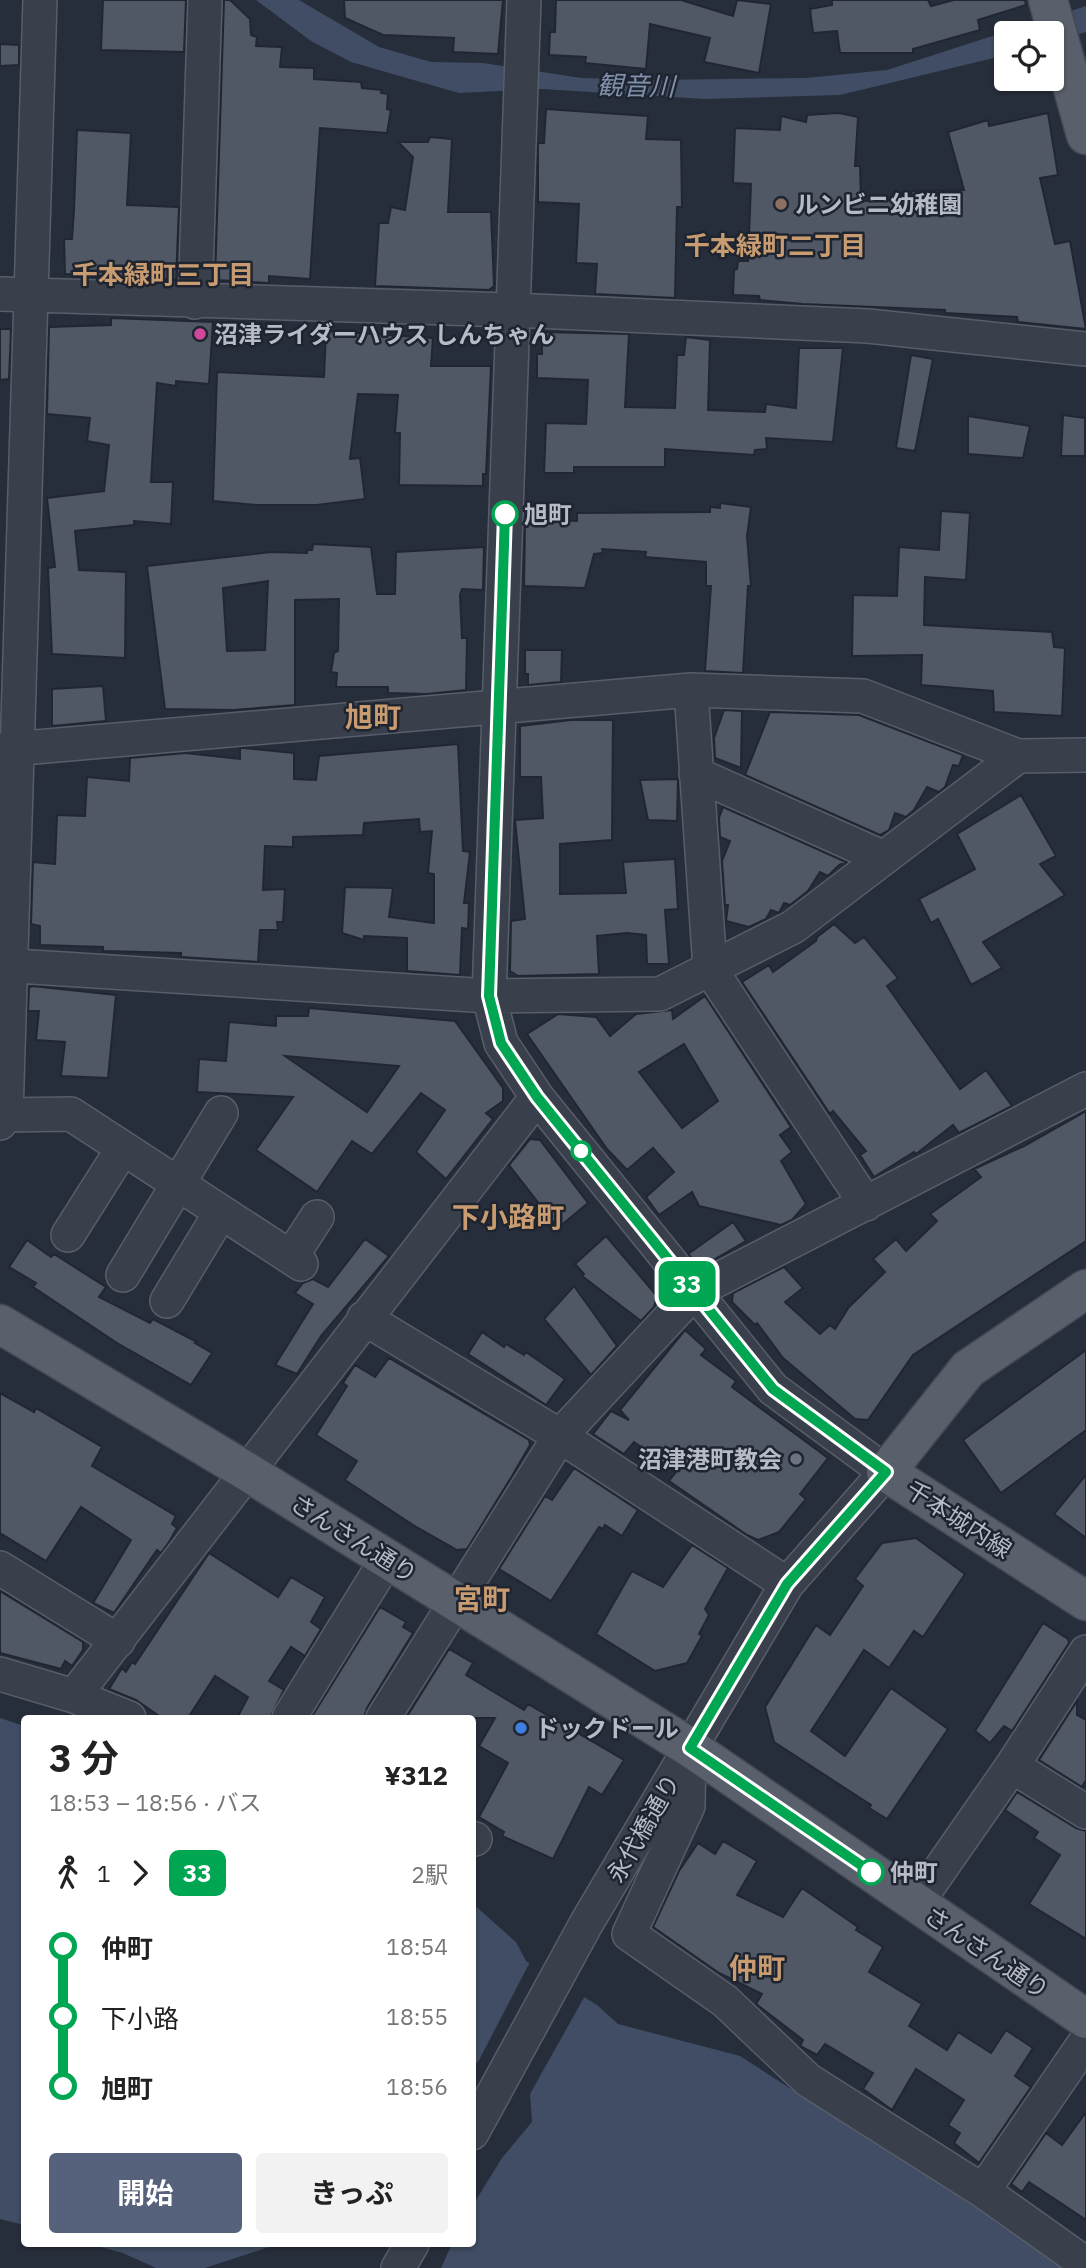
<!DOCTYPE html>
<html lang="ja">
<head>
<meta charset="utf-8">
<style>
  :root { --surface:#fff; --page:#f2f2f2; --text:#222; --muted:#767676; --accent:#56627c }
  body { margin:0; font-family:"IBM Plex Sans","Noto Sans JP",sans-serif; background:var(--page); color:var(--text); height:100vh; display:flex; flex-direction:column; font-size:26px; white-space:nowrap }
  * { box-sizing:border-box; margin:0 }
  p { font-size:23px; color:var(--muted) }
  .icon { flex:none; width:38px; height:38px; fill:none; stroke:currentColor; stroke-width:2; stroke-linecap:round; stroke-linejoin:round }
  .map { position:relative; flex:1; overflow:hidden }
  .sheet { position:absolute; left:21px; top:1715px; width:455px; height:532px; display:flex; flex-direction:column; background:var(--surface); border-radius:7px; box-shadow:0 2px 5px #0004 }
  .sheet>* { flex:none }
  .badge { padding:0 14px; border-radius:10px; font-size:24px; line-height:46px }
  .buttons { position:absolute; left:994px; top:21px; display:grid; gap:14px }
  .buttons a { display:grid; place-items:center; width:70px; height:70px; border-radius:7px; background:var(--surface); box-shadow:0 2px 5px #0004; font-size:35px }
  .map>.badge { position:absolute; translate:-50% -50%; box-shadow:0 0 0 4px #fff }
  .legs { display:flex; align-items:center; gap:10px; height:77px; padding:0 28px; font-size:23px }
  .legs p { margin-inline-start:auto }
  .head { display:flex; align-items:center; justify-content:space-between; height:119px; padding:0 28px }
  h1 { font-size:38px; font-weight:700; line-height:52px }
  .button { display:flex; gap:14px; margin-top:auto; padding:14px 28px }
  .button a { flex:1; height:80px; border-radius:7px; background:var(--accent); color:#fff; font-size:28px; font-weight:700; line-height:80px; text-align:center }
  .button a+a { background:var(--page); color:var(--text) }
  ul { padding:0 28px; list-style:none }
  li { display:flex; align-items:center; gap:24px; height:70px; font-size:26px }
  li i { display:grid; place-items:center; width:10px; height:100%; margin:0 9px; background:currentColor }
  li i::after { content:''; width:18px; height:18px; margin:-9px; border:5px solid; border-radius:50%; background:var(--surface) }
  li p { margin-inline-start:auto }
  li:first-child i { background:linear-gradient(#0000 50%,currentColor 0) }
  li:last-child i { background:linear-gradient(currentColor 50%,#0000 0) }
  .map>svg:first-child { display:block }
  .water { fill:#404d64 }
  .pier { fill:#272e3b }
  .building { fill:#505765; stroke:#212732; stroke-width:2; fill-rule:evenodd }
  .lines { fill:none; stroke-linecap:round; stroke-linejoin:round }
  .minor-casing { stroke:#585e69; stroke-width:36 }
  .major-casing { stroke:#434954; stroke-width:41 }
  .minor { stroke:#3a404b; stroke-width:33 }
  .major { stroke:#595f6b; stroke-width:38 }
  .line-1-casing { stroke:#fff; stroke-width:16 }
  .line-1 { stroke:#00a651; stroke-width:10 }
  .education-dot { fill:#8d6e63; stroke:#1f2530; stroke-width:2.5 }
  .hotel-dot { fill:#d1479c; stroke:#1f2530; stroke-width:2.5 }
  .stop-1-dot { fill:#fff; stroke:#00a651; stroke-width:3.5 }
  .worship-dot { fill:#6b7280; stroke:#1f2530; stroke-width:2.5 }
  .shop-dot { fill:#3f7fe0; stroke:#1f2530; stroke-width:2.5 }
  .labels { text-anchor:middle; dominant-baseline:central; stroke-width:5; stroke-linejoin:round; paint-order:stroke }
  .poi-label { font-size:24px; font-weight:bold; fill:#b6bbc6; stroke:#1f2530; text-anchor:start }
  .stop-label { font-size:24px; font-weight:bold; fill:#b6bbc6; stroke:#1f2530; text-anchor:start }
  .street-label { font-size:24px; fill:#b6bbc6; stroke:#1f2530 }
  .water-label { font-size:26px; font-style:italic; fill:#8190aa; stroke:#1f2530 }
  .neighbourhood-label { font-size:26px; font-weight:bold; fill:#c89c70; stroke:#1f2530 }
  .quarter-label { font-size:28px; font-weight:bold; fill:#c89c70; stroke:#1f2530 }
</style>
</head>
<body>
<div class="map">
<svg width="1086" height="2268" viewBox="0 0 1086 2268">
  <rect width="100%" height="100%" fill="#272e3b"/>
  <path class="water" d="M256 0H299L379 47 431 62 483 63 581 78 656 80 806 78 887 70 1086 6V32L1052 42V33H1006V55L840 95 705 99 542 89 459 93 351 62 311 41Z
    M0 1718 24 1726V2225L0 2219Z
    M473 1904 516 1942 526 1961 597 2005 618 2024 740 2056 1070 2268H440L391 2244H472Z
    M89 2244H278L205 2268H156L123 2253Z"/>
  <path class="pier" d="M531 1960 586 1994 530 2094 532 2122 502 2158 473 2205V2064L478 2062Z
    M388 2244H452L441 2268H432Z"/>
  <path class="building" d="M103 0H186L184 52 101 50Z
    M224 0H230L250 19 251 35 257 37 256 46 282 47 280 67 314 68V79L361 82 362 88 382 90 381 93 388 94 387 109 391 110 387 133 320 128 310 279 269 276V283L215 280Z
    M344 0H503L498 54 453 52 454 38 383 35 345 18Z
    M556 0H681L733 16 737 0 771 4 759 73 704 62 710 38 650 24 646 69 585 63 586 57 549 55 550 32H555Z
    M832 0H928L931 6 954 0H1025L1026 5 978 20 980 30 913 49V53H840L837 31 813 33 810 9 832 5Z
    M0 44 19 45V65L0 66Z
    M546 109 648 116 646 139 681 140 682 207H677L675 298 595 294 597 264 576 263 579 204 538 202V143H544Z
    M839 113 858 117 855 166H860L861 201 910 200 912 191 964 190 948 132 988 120 989 126 1048 113 1058 175 1040 178 1055 244 1070 241 1086 329 1018 322 1017 317 945 313V310L803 304 760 300 759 296 733 295 734 270 737 269 738 261H748L751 184 733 183 735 128 780 130 781 116 806 122 807 115Z
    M77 130 131 133 127 205 179 207 176 280 65 274 64 239H72L74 210Z
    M430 137 452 139 448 212H491L494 286 489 290 375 286 379 223H388L391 207 405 210 413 157 398 142H428Z
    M111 318 213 322 209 384 176 381V386L157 383 151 482H173L171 524 134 521V525L75 531 79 570 126 572 125 658 52 654 48 568 55 567 47 498 104 491 109 445 87 441 90 418 47 414 49 327 111 325Z
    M0 329H11L9 379 0 380Z
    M326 331 433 338 431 366H491L486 474H483V486L399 485 400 433H395L398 395 358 394 350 459 360 458 365 499 317 505H256L213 501 217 372 324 377Z
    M542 332 629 334 625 407 675 408 677 355H684L686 337 710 340 708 410 765 412 766 404 796 408 799 348H843L833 442 766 438 767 449 755 450 754 455 665 449V467H574V473H544L546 423 586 424 588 380 537 378V354H542Z
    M911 355 933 359 915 451 896 448Z
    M1063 415 1085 418V456H1061Z
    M968 416 1030 426 1023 458 968 454Z
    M720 503 751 507 747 536 751 586H748L743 673 705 671 711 586H706V562L645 557 646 552 602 549 603 553 594 554 585 588 524 586 525 519 577 521V513L710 512V507L720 508Z
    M941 511 970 513 966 580 925 577 924 625 1052 632 1054 647 1065 648 1062 716 994 712 993 691 921 685 922 655 852 656 853 595 897 596 899 547 939 550Z
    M313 544 371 547 377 594H395L396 552 484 547 483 590 462 589 460 595 462 638H467L466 690 427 694 388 693V687H336L337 673 331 672 334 653 338 651 339 599 295 600V705L233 710 165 709 147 566 271 552 307 553V550H312ZM268 581 265 650 227 651 223 588Z
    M525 650H562L561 682 528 685V674H525Z
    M103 686 106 721 52 726V689Z
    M724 710 742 711 741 768 715 758 714 738Z
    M770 712 859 715 963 755 959 766 953 765 945 787 939 792 927 787 914 810 906 817 895 813 889 830 880 835 745 775Z
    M571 720H613L612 840 560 844V894L626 893 623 862 675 859 678 909 665 910 669 964H647L646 935 627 933 597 936 599 974 518 976 510 971 511 921 525 919 515 820 543 818 541 777H520V726Z
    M458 744 463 851 470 852 464 903H469L468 929 462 928 460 975 407 971V938L364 936V940L342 933 345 887 393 888 389 917 434 923V874L428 873 432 831 420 832 419 819 364 823 363 835 293 837V847L265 846 263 890 285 889 283 922H277L278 930H260L258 962 181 957V953L103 951V947L40 945V926L31 924 33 862 55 864 57 815 85 816 87 777 129 781 130 758 185 753 240 759V748H244L294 753V779L316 780 319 756Z
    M678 779 677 821 648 820 640 780Z
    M1021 795 1056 856 1040 864 1065 895 983 942 1002 968 971 985 938 919 931 923 919 899 975 869 957 834Z
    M723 807 846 862 839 865 828 876 820 872 808 891 790 905 784 903 779 913 771 910 766 919 749 927 726 921 728 905H725L722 861 730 841 720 837 719 818Z
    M834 924 855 943 864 937 898 978 887 986 960 1089 986 1070 1012 1106 959 1133 953 1125 916 1154 914 1152 874 1177 860 1155 866 1151 833 1111 830 1114 742 982 769 965 773 972 816 941 817 937Z
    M32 986 116 995 108 1078 61 1076 65 1042 36 1040 39 1011H28L29 988Z
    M705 996 791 1127 780 1135 792 1152 781 1161 806 1204 792 1220 781 1225 699 1206 692 1192 659 1215 646 1197 674 1172 653 1148 627 1170 607 1149 527 1034 558 1014 596 1017 610 1036 636 1014 672 1010 673 1019ZM684 1044 718 1101 682 1128 639 1072Z
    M309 1008 455 1021 503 1088V1101L486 1113 493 1119 446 1179 416 1152 445 1110 421 1093 372 1154 352 1141 317 1192 256 1150 293 1097 197 1092 199 1059 226 1061 229 1022 276 1026V1016H308ZM285 1056 399 1066 367 1112Z
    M1086 1111V1241L913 1355 868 1420 855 1419 783 1358 757 1323 755 1325 732 1302 733 1293 784 1267 803 1288 785 1302 820 1334 830 1325 835 1329 849 1307 885 1272 873 1259 896 1239 906 1251 937 1221 930 1214 981 1177 974 1169 1024 1146Z
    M530 1139 540 1140 588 1203 558 1228 509 1165Z
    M733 1222 746 1241 703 1266 697 1264 688 1254Z
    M606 1236 657 1296 654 1307 641 1321 582 1276 584 1274 575 1264Z
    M365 1239 389 1256 321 1336 297 1374 275 1365 313 1304 295 1293 303 1283 313 1279 328 1287Z
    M27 1240 51 1257 54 1254 106 1287 99 1297 150 1323 153 1319 197 1342 195 1343 212 1353 191 1385 117 1343 33 1287 36 1283 9 1267Z
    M574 1286 617 1346 591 1375 544 1319Z
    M685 1330 706 1349 701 1355 736 1381 732 1387 828 1458 800 1494 806 1499 779 1532 758 1540 747 1535 669 1481 676 1472 634 1442 624 1454 593 1434 611 1411 629 1420 620 1410Z
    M482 1332 504 1347 506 1344 524 1355 526 1352 565 1379 546 1405 468 1354Z
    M1086 1350V1430L1001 1493 963 1440Z
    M389 1358 529 1440 530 1445 512 1476 467 1549 457 1550 413 1525 345 1480 357 1461 316 1435 347 1386 343 1383 355 1365 375 1377Z
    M0 1393 34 1412 36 1408 102 1447 92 1466 176 1516 172 1524 177 1528 169 1542 161 1553 157 1550 114 1613 93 1603 131 1540 81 1507 46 1561 0 1533Z
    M574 1468 638 1510 622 1536 605 1525 603 1529 599 1527 551 1601 499 1569 545 1496 552 1500Z
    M1086 1475V1538L1054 1514Z
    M916 1538 965 1574 923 1637 914 1631 889 1668 864 1650 811 1731 845 1756 891 1688 948 1729 887 1819 869 1808 871 1805 774 1742 765 1707 816 1625 830 1635 863 1586 855 1579 882 1543Z
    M692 1545 728 1568 705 1609 709 1615 699 1634 702 1636 687 1663 655 1671 596 1634 632 1571 663 1587Z
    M209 1553 278 1597 291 1577 325 1597 311 1622 321 1629 305 1656 291 1647 269 1681 284 1690 270 1718H237L248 1697 215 1676 188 1718H162L136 1700 109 1689 122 1668 126 1672 132 1662 135 1664Z
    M0 1591 83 1642V1650L72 1666 65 1661 61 1669 0 1653Z
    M380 1607 406 1622 403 1627 413 1633 367 1708 364 1718H311Z
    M1043 1623 1068 1639 1069 1643 1012 1731 1004 1726 990 1743 975 1731Z
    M449 1649 473 1663 466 1675 524 1710 528 1704 624 1760 602 1795 589 1787 553 1859 502 1836 504 1832 479 1817 508 1763 479 1746 495 1718H406Z
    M1077 1701V1715L1086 1720V1780L1082 1787 1039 1760Z
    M1017 1792 1076 1828 1086 1831V1939L1029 1904 1060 1855 1034 1838 1038 1832 1005 1810Z
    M723 1841 757 1861 737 1895 783 1917 802 1888 858 1927 856 1930 883 1947 869 1972 922 2004 909 2026 947 2050 958 2032 991 2053 1006 2030 1033 2048 1015 2076 1031 2087 979 2163 954 2143 960 2133 948 2125 964 2100 916 2069 892 2110 863 2089 873 2073 825 2044 817 2055 800 2046 803 2040 756 2004 762 1994 719 1973 653 1927 679 1871 698 1843 715 1854Z
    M1086 2112V2220L1029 2182 1022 2192 1011 2184 1046 2133 1062 2145Z"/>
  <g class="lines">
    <g class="minor-casing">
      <path id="minor" d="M0 294 513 310 868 326 1086 349
        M195 302 205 0
        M691 690 710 969 866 1204
        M0 750 691 690 863 696 1018 756 1086 755
        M696 774 884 858
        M0 965 489 996 660 994 793 927 1018 756
        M6 1115 71 1114 301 1264
        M0 1123 6 1115 40 0
        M68 1235 123 1148
        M291 1257 317 1217
        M123 1275 221 1113
        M167 1301 221 1212
        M364 1318 560 1436 787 1584
        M0 1568 118 1641
        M0 1674 74 1696 129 1718
        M74 1696 537 1097
        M289 1718 387 1559
        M383 1718 560 1436 694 1292 1086 1089
        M689 1750 688 1806 629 1934 725 2001 808 2080 983 2191 1086 2264
        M1012 1766 1086 1812
        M472 1838 475 1839
        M916 1904 1012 1766 1086 1652
        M472 2133 586 1924 787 1584 886 1472 773 1389 537 1097 501 1043 489 996 524 0
        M983 2191 1086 2041
        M398 2268 412 2244"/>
    </g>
    <g class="major-casing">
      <path id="major" d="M1048 0 1086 135
        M1086 1289 968 1369 886 1472 1086 1601
        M0 1324 246 1471 689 1747 1086 2019"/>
    </g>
    <use href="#minor" class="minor"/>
    <use href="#major" class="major"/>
  </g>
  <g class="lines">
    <g class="line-1-casing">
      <path id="line-1" d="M505 514 489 996 501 1043 537 1097 773 1389 886 1472 787 1584 690 1748 871 1872"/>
    </g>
    <use href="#line-1" class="line-1"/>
  </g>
  <circle class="education-dot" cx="781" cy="204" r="7"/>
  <circle class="hotel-dot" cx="200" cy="334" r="7"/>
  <g class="stop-1-dot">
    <circle cx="505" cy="514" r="12"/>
    <circle cx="581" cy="1151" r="9"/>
    <circle cx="871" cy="1872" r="12"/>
  </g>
  <circle class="worship-dot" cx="796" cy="1459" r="7"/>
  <circle class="shop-dot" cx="521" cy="1728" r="7"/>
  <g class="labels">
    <g class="poi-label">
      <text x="795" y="204">ルンビニ幼稚園</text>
      <text x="214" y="334">沼津ライダーハウス しんちゃん</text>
      <text x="782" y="1459" text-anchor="end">沼津港町教会</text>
      <text x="535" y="1728">ドックドール</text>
    </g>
    <g class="stop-label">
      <text x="524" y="514">旭町</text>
      <text x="890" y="1872">仲町</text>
    </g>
    <g class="street-label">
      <text transform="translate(959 1519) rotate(33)">千本城内線</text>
      <text transform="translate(354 1538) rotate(32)">さんさん通り</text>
      <text transform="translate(643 1828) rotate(-60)">永代橋通り</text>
      <text transform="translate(987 1952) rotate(34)">さんさん通り</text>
    </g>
    <g class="water-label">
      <text transform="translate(636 85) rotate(1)">観音川</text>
    </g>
    <g class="neighbourhood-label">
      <text x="775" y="245">千本緑町二丁目</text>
      <text x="163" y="274">千本緑町三丁目</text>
    </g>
    <g class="quarter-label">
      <text x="373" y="716">旭町</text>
      <text x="508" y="1216">下小路町</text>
      <text x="482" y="1598">宮町</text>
      <text x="757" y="1967">仲町</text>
    </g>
  </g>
</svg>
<div class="buttons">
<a><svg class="icon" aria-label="locate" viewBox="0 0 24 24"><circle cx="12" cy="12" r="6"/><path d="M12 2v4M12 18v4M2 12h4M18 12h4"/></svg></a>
</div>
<b class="badge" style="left:687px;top:1284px;background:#00a651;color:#fff">33</b>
<section class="sheet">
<div class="head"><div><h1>3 分</h1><p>18:53 – 18:56 · バス</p></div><b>¥312</b></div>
<div class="legs"><svg class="icon" aria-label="walk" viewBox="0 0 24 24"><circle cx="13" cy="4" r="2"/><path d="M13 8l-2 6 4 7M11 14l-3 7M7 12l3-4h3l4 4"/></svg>1<svg class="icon" aria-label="forward" viewBox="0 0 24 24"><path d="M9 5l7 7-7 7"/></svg><b class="badge" style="background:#00a651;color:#fff">33</b><p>2駅</p></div>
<ul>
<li><i style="color:#00a651"></i><b>仲町</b><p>18:54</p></li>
<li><i style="color:#00a651"></i><span>下小路</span><p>18:55</p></li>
<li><i style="color:#00a651"></i><b>旭町</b><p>18:56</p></li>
</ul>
<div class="button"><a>開始</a><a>きっぷ</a></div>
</section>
</div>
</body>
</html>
